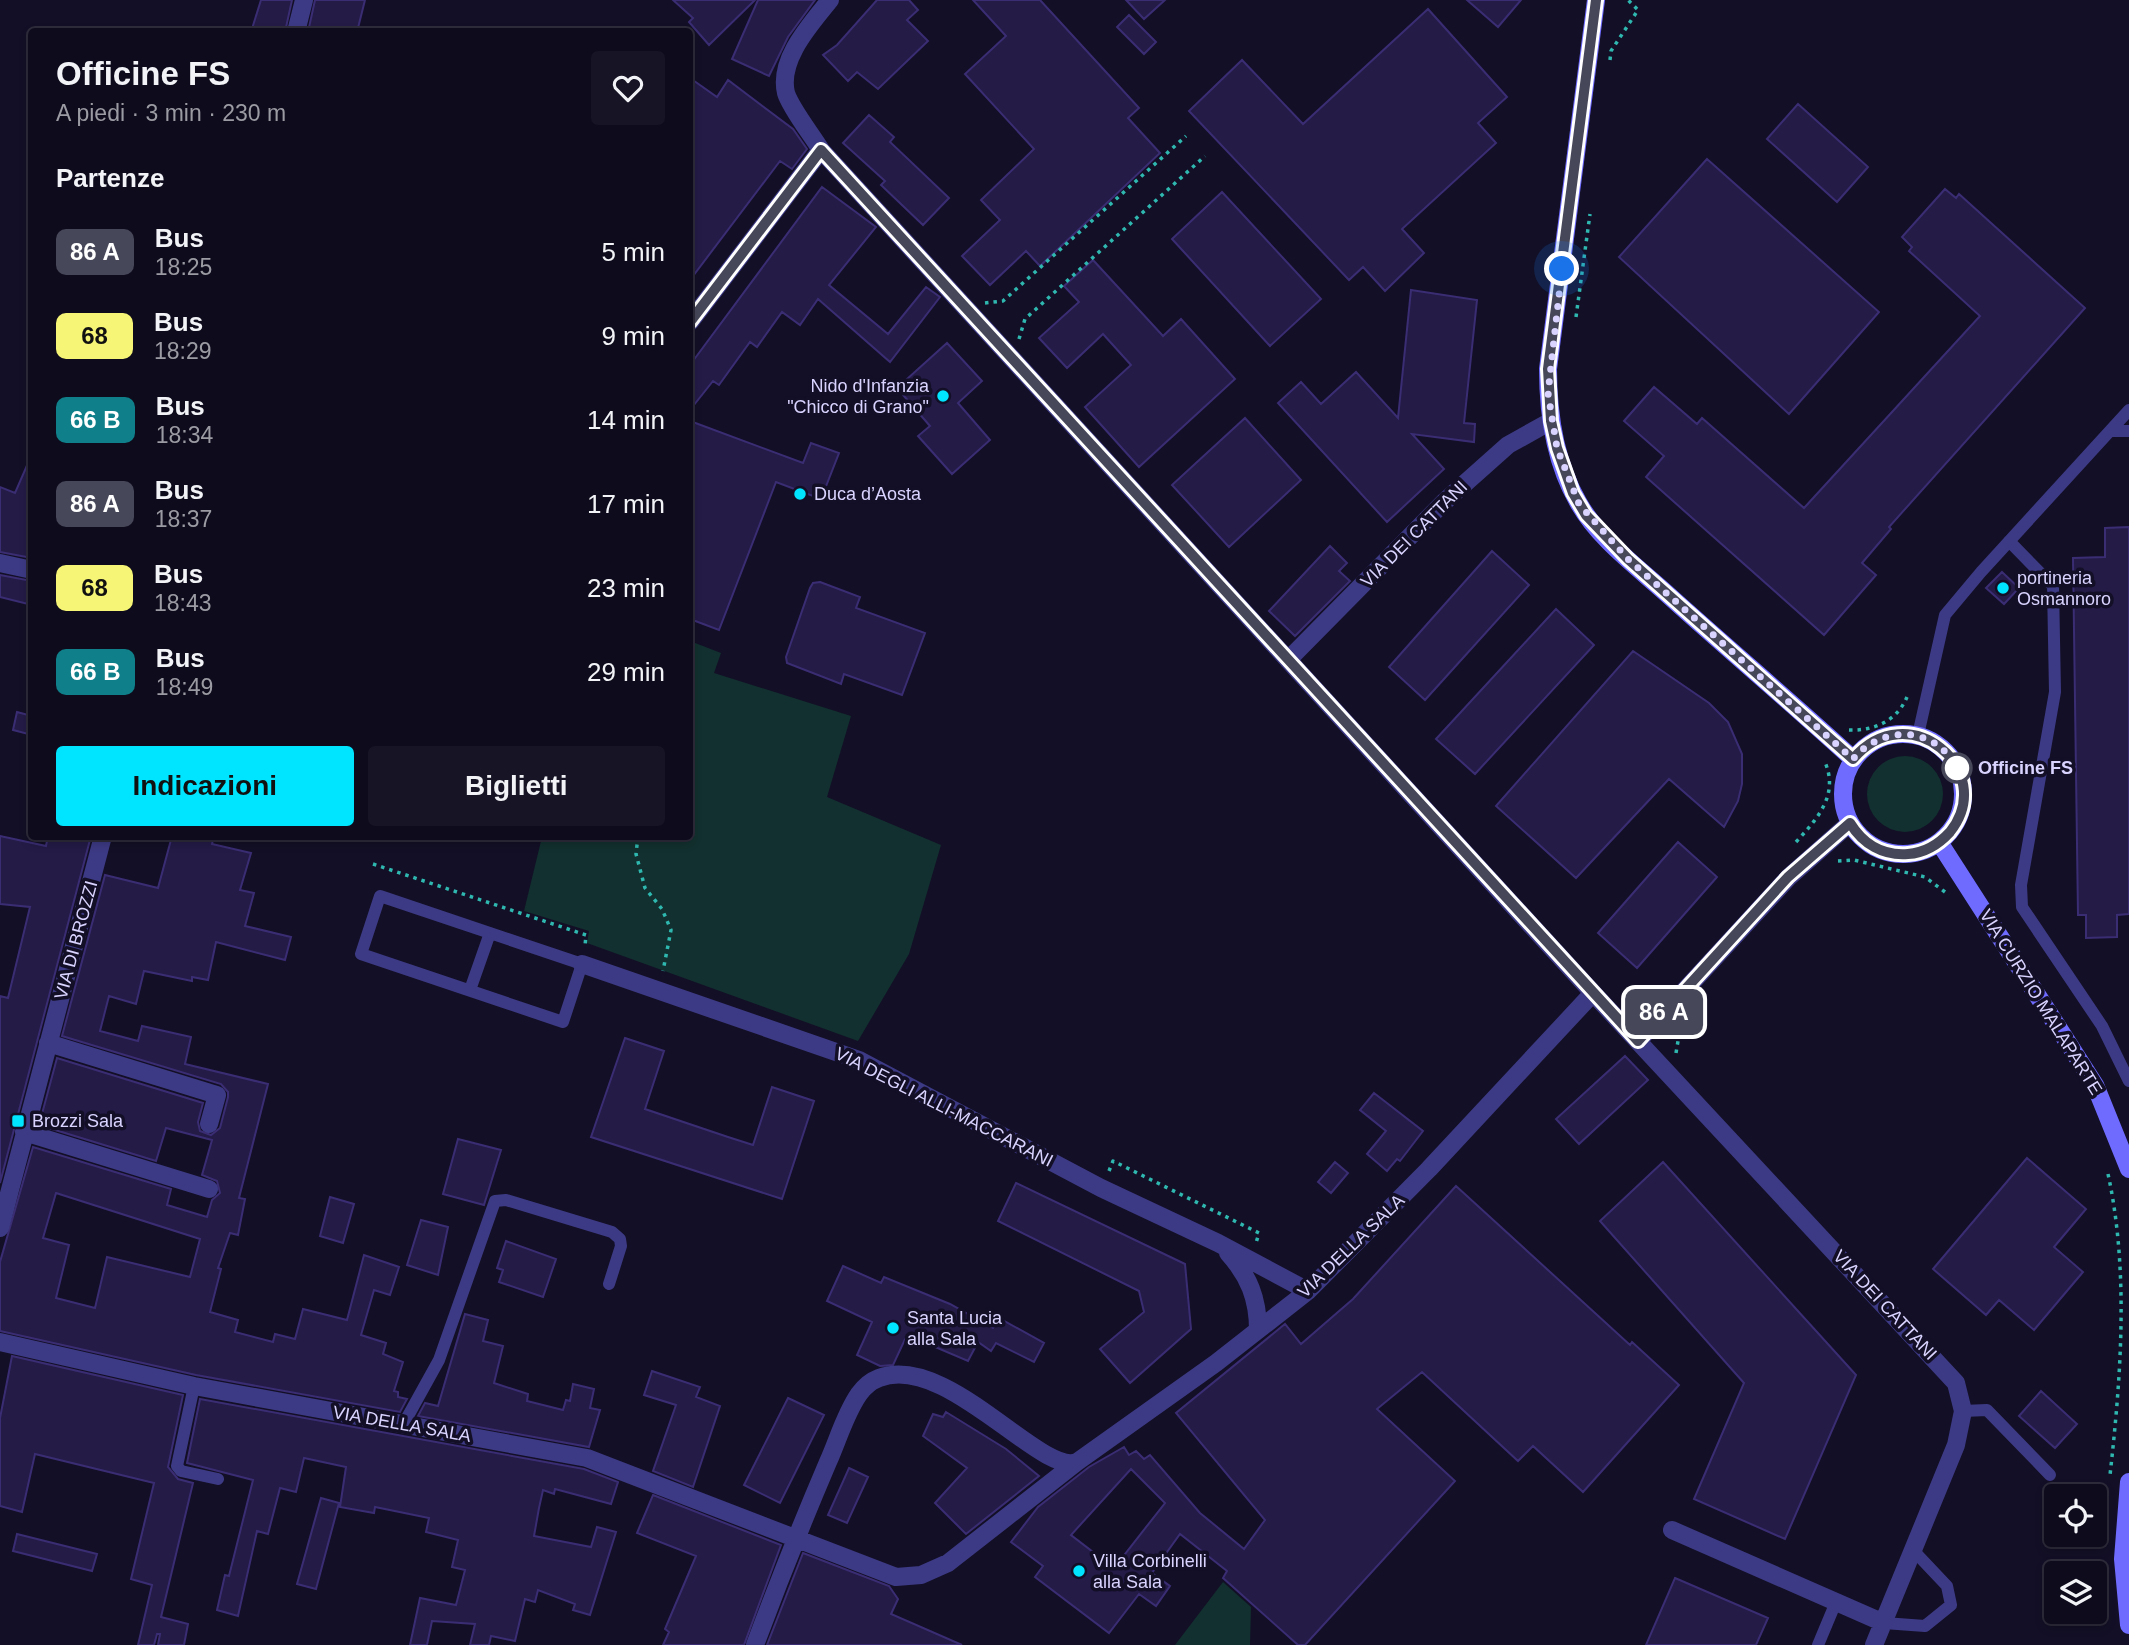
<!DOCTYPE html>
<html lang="it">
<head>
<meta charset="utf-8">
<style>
  :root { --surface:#0e0b1c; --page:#171425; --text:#f1f3f6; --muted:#9b9ba3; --line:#2e2b3b; --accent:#00e5ff }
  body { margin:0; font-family:Arial,sans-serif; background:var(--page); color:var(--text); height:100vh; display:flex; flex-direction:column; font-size:26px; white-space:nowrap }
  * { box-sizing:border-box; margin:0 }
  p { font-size:23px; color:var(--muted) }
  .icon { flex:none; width:38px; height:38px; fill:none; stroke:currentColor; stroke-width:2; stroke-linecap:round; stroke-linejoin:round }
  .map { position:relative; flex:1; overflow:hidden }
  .details { position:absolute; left:28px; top:28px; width:665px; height:812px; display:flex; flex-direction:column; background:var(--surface); border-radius:7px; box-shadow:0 4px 10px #0003,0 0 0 2px var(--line) }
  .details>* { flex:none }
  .badge { padding:0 14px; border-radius:10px; font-size:24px; line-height:46px }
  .fabs { position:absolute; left:2044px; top:1484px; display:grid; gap:14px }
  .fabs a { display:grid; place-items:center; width:63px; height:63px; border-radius:7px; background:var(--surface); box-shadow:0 4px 10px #0003,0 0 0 2px var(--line); font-size:35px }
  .you { position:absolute; width:35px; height:35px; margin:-18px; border:5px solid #fff; border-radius:50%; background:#1a73e8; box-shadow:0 0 0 10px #1a73e833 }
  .map>.badge { position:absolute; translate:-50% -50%; box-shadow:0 0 0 4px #fff }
  h2 { padding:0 28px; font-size:26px; line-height:63px }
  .round { display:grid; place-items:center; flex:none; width:74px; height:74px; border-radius:7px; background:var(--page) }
  .head { display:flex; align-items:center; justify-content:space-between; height:119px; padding:0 28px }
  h1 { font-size:33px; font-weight:800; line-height:52px }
  .button { display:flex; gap:14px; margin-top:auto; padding:14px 28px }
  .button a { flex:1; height:80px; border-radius:7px; background:var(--accent); color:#111; font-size:28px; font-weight:800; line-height:80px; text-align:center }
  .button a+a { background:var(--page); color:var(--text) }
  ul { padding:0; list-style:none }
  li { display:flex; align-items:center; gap:21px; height:84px; padding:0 28px }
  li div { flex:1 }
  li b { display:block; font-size:26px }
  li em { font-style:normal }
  li .badge { min-width:77px; font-weight:700; text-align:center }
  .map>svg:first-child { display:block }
  .green { fill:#12302f }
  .building { fill:#241b47; stroke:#3b2d73; stroke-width:2; fill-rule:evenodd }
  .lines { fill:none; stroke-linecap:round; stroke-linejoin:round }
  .path { stroke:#2fb8b0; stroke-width:3.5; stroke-dasharray:3.5 5; stroke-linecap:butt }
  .lane { stroke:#3d3a85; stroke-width:12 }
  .street { stroke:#3d3a85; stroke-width:18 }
  .secondary { stroke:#6f6bff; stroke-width:18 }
  .line-casing { stroke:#fff; stroke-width:16 }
  .line { stroke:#47475a; stroke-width:10 }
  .walk { stroke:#d9d4ff; stroke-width:7; stroke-dasharray:0 12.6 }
  .poi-dot { fill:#00e5ff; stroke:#130f26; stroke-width:2.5 }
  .stop-dot { fill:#fff; stroke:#47475a; stroke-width:3.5 }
  .labels { text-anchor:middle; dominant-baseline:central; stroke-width:7; stroke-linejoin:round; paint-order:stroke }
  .poi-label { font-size:18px; fill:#d9d4ff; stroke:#130f26; text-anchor:start }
  .street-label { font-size:18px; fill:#d9d4ff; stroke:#130f26 }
  .stop-label { font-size:18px; font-weight:bold; fill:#d9d4ff; stroke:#130f26; text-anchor:start }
</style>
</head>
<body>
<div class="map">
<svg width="2129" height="1645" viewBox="0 0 2129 1645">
  <rect width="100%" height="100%" fill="#130f26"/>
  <path class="green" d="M690 641 721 653 714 673 851 716 827 797 941 845 909 954 858 1041 587 943 589 931 524 911 542 837 690 836Z
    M1867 794a38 38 0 1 1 76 0a38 38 0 1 1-76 0Z
    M1223 1582 1251 1607 1250 1645H1175Z"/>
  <path class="building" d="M261 0H292L285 32H251Z
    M315 0H365L357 32H308Z
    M673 0H755L709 45 689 22 693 18Z
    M758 0H815L788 37 769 76 732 59Z
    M877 0H909L918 10 907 20 928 41 878 89 857 72 848 81 823 55 837 45Z
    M973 0H1040L1139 108 1128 118 1160 153 1040 266 1026 251 990 285 962 256 1000 220 981 200 1034 149 965 74 1006 36Z
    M1126 0H1165L1144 19Z
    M1467 0H1521L1498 27Z
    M1428 9 1507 97 1478 123 1496 143 1402 229 1424 253 1385 291 1363 267 1349 280 1189 111 1242 60 1303 124Z
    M1129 15 1156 42 1144 54 1117 27Z
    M690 78 717 97 728 80 793 129 807 149 792 169 780 161 690 280Z
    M1798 104 1868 167 1837 202 1767 139Z
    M869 115 894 137 890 142 949 198 923 225 881 185 885 181 843 143Z
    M1707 159 1879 312 1789 414 1619 257Z
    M822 187 876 227 829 285 888 334 926 287 940 297 890 362 818 299 800 325 782 312 757 347 750 342 719 385 713 381 690 410V365Z
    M1945 189 1956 198 1959 194 2085 308 1889 527 1891 529 1862 563 1876 575 1824 635 1646 477 1664 456 1624 421 1654 387 1697 424 1702 418 1804 508 1980 316 1909 251 1912 247 1902 237Z
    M1222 192 1321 299 1270 346 1172 239Z
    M1093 260 1163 336 1181 319 1235 379 1139 467 1085 407 1131 365 1103 334 1067 368 1039 338 1079 302 1064 286Z
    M1411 290 1477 300 1464 423 1475 424 1474 442 1412 434 1444 469 1387 522 1278 403 1301 382 1321 404 1356 372 1398 418Z
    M947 343 982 381 958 403 990 440 952 474 918 436 930 426 897 388Z
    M1245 418 1301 480 1229 547 1172 485Z
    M690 421 803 463 811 443 839 453 821 499 776 482 719 630 690 619Z
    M32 454V558L0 552V487L15 493Z
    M2129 527V914L2117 915V937L2086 938V915H2078L2073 558 2105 557V528Z
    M1330 546 1347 563 1339 571 1350 581 1295 636 1269 611Z
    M1492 551 1529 585 1425 700 1389 667Z
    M2002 572 2019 588 2004 604 1986 588Z
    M0 575 32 581V605L0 597Z
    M820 582 860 597 856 608 925 633 902 695 844 674 841 684 787 663 786 657 810 588 813 583Z
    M1556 609 1594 645 1475 774 1436 739Z
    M1633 651 1709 703 1728 722 1742 754V784L1738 801 1724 827 1669 779 1576 878 1496 806Z
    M17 712 32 716V735L13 730Z
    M0 836 46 846 48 836H91L0 1183V996L8 998 30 907 0 904Z
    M172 836H214L212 844 251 853 240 890 254 893 245 926 291 937 285 960 216 942 208 980 192 977V981L144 971 136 1004 109 996 100 1031 138 1041 142 1026 191 1037 185 1064 268 1084 239 1198 245 1199 238 1235 230 1233 218 1268 221 1269 210 1312 238 1320 235 1332 273 1342 275 1334 295 1339 303 1309 347 1320 364 1255 399 1267 390 1295 374 1290 361 1335 386 1343 383 1354 403 1362 394 1391 398 1392V1397L407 1399 400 1412 196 1375 0 1331V1262L33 1147 171 1189 167 1205 207 1217 212 1200 220 1193 217 1181 202 1175 212 1140 166 1128 156 1161 39 1125 57 1058 203 1103 198 1122 200 1131 211 1135 220 1128 228 1097V1092L221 1084 62 1036 105 875 158 888ZM56 1193 200 1239 190 1277 107 1257 95 1308 56 1298 69 1245 43 1238Z
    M1678 842 1717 877 1637 968 1598 933Z
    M625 1038 664 1051 645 1109 728 1137 753 1145 772 1087 814 1101 782 1199 591 1137Z
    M1625 1056 1648 1080 1579 1144 1556 1119Z
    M1374 1093 1423 1131 1400 1161 1397 1159 1387 1171 1367 1154 1386 1131 1360 1110Z
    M458 1139 501 1150 484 1205 443 1194Z
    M2027 1158 2086 1209 2054 1247 2083 1272 2034 1330 1999 1300 1986 1315 1933 1269Z
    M1335 1162 1348 1173 1331 1193 1318 1182Z
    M1663 1162 1856 1375 1785 1539 1694 1499 1744 1383 1600 1221Z
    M1016 1183 1185 1264 1191 1329 1130 1383 1100 1349 1144 1312 1139 1291 998 1221Z
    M1456 1186 1630 1345 1632 1342 1679 1385 1583 1492 1533 1446 1518 1461 1422 1372 1377 1409 1455 1481 1305 1645H1298L1223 1578 1227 1571 1180 1534 1152 1573 1170 1586 1156 1606 1139 1594 1109 1633 1035 1577 1043 1566 1011 1542 1038 1507 1089 1467 1124 1447 1129 1455 1136 1451 1144 1459 1150 1455 1200 1513 1244 1549 1265 1520 1176 1413 1285 1324 1301 1344 1353 1299ZM1131 1469 1165 1503 1114 1568 1071 1535Z
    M330 1197 354 1204 343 1243 320 1236Z
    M421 1220 448 1227 438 1275 407 1265Z
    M506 1241 556 1259 543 1297 499 1282 503 1270 497 1268Z
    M843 1266 881 1283 884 1277 950 1304 993 1328 999 1318 1044 1343 1034 1362 996 1343 991 1351 978 1342 968 1361 907 1335 893 1365 880 1366 857 1355 872 1322 827 1301Z
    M465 1314 488 1320 483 1341 503 1346 494 1383 528 1394 527 1401 563 1410 566 1400 570 1401 573 1384 594 1389 590 1408 600 1410 589 1447 418 1416 425 1403 438 1406Z
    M12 1356 183 1395 168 1467 178 1479 193 1483 161 1617 188 1624 184 1645H158L160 1634H157L154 1645H138L152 1585 131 1579 154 1483 35 1454 22 1512 0 1506V1418Z
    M652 1371 700 1387 696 1397 720 1406 693 1487 653 1471 676 1405 644 1395Z
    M2041 1391 2077 1424 2055 1448 2019 1416Z
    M788 1398 824 1415 780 1503 744 1485Z
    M200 1399 584 1469 618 1482 611 1504 555 1489 554 1494 543 1490 539 1508 534 1536 591 1547 597 1527 616 1532 590 1615 573 1610 575 1604 538 1590 535 1602 525 1599 515 1641 491 1636 489 1645H470L475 1624 432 1621 427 1645H410L420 1598 456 1605 465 1570 452 1567 458 1540 426 1532 429 1518 375 1507 374 1513 340 1507 346 1467 304 1458 296 1492 280 1488 268 1534 257 1531 238 1616 217 1610 225 1575 229 1576 253 1480 187 1463Z
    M946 1412 1006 1449 1039 1476 966 1534 935 1503 967 1468 923 1436 933 1414 943 1417Z
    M849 1468 868 1477 847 1523 828 1515Z
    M653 1495 781 1545 744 1645H663L669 1632 665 1629 696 1556 637 1533Z
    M321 1498 339 1503 316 1589 297 1584Z
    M17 1534 97 1554 92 1571 13 1551Z
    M803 1553 889 1586 898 1599 891 1614 962 1645H767Z
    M1675 1578 1768 1618 1756 1645H1646Z"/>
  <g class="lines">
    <path class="path" d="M1610 60 1611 51 1638 10 1628 0
      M985 303 1003 301 1186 136
      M1576 317 1590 214
      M1019 339 1025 319 1205 156
      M1849 730C1874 731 1897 721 1907 697
      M638 836 636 854 645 888 662 909 671 930 663 971
      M1796 842C1818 818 1840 794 1824 760
      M1838 861 1854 860 1925 877 1949 895
      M373 864 586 935 585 946
      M1631 1005 1650 998
      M1676 1053 1681 1023
      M1109 1171 1113 1161 1259 1233 1256 1243
      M2108 1174C2129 1270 2121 1377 2110 1475"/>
    <path class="lane" d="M2111 431H2129
      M2009 541 2053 586 2055 692 2021 885 2022 907 2102 1026 2129 1081
      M1918 735 1945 615 1981 572 2129 410
      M380 896 582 964 563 1022 361 954Z
      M470 990 490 933
      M194 1386 177 1466 181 1471 218 1479
      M1963 1411 1987 1410 2050 1475
      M403 1425 439 1360 495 1201 506 1200 612 1232 620 1239 621 1246 609 1284
      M1884 1623 1925 1626 1951 1605 1947 1586 1913 1550
      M1818 1645 1836 1602"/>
    <path class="street" d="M830 0C811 24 778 59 786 93 791 109 812 135 821 150L1593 993 1956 1383 1963 1411 1956 1445 1874 1645
      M296 32 304 0
      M690 322 821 150
      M0 563 32 570
      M1288 660 1444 502 1508 445 1551 421
      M582 964 859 1060 1101 1188 1218 1243 1308 1291
      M1638 1041 1789 877 1850 823
      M48 1043 217 1095 209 1124
      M24 1132 209 1189
      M0 1228 103 836
      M1228 1253C1249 1276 1258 1299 1258 1330
      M0 1342 194 1386 587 1458 896 1577 921 1575 948 1563 1077 1462 1216 1363 1308 1291 1429 1169 1593 993
      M1672 1530 1884 1623
      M755 1645C778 1583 802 1523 828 1462 838 1440 845 1414 859 1394 864 1387 871 1381 879 1378 946 1352 1041 1476 1077 1462"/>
    <path class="secondary" d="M1596 0 1548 369C1548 414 1555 462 1578 502 1598 538 1636 566 1666 593 1728 649 1792 703 1853 759
      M1843 794a60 60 0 1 1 120 0a60 60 0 1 1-120 0Z
      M1939 842 2095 1085 2129 1169
      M2129 1482 2123 1559 2129 1625"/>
  </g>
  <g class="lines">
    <g class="line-casing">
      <path id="line" d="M690 322 821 150 1638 1041 1788 877 1850 823C1863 844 1883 856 1908 854 1924 853 1939 844 1950 832 1999 770 1908 694 1853 759L1628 559 1586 515 1573 493 1557 448 1551 421 1548 369 1596 0"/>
    </g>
    <use href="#line" class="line"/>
    <path class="walk" d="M1562 269 1548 393 1557 448 1579 504 1628 559 1853 759C1883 724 1935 726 1957 768"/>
  </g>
  <g class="poi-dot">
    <circle cx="943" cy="396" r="7"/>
    <circle cx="800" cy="494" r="7"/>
    <circle cx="2003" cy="588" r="7"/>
    <rect x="11" y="1114" width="14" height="14" rx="3.5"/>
    <circle cx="893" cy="1328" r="7"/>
    <circle cx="1079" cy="1571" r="7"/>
  </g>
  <circle class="stop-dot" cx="1957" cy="768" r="14"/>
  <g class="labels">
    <g class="poi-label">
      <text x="929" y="386" text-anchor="end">Nido d'Infanzia<tspan x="929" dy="21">"Chicco di Grano"</tspan></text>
      <text x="814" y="494">Duca d’Aosta</text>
      <text x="2017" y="578">portineria<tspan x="2017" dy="21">Osmannoro</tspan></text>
      <text x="32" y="1121">Brozzi Sala</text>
      <text x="907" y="1318">Santa Lucia<tspan x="907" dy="21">alla Sala</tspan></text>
      <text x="1093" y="1561">Villa Corbinelli<tspan x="1093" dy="21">alla Sala</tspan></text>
    </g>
    <g class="street-label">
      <text transform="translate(1414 534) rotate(-45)">VIA DEI CATTANI</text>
      <text transform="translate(76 940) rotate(-75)">VIA DI BROZZI</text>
      <text transform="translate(2041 1002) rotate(58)">VIA CURZIO MALAPARTE</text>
      <text transform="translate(944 1107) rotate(27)">VIA DEGLI ALLI-MACCARANI</text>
      <text transform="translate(1351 1246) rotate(-44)">VIA DELLA SALA</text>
      <text transform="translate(1885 1305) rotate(47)">VIA DEI CATTANI</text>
      <text transform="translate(402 1424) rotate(10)">VIA DELLA SALA</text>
    </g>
    <g class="stop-label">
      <text x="1978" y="768">Officine FS</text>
    </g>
  </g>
</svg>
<div class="fabs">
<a><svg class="icon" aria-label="locate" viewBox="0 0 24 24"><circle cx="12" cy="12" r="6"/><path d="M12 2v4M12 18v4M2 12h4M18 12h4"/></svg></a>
<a><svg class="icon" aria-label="layers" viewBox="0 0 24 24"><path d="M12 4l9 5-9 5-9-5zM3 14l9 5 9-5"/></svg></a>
</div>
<div class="you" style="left:1562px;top:269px"></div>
<b class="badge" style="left:1664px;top:1012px;background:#47475a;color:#fff">86 A</b>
<section class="details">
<div class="head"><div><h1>Officine FS</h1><p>A piedi · 3 min · 230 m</p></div><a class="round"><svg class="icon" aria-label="heart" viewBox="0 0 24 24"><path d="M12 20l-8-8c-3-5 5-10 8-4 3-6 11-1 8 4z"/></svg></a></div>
<h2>Partenze</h2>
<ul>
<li><span class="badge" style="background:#47475a;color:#fff">86 A</span><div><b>Bus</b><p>18:25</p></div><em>5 min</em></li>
<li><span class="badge" style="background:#f6f576;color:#111">68</span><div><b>Bus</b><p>18:29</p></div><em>9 min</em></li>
<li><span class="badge" style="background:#0f7f89;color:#fff">66 B</span><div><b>Bus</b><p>18:34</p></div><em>14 min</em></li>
<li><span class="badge" style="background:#47475a;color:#fff">86 A</span><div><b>Bus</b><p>18:37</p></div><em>17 min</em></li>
<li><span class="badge" style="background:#f6f576;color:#111">68</span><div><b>Bus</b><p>18:43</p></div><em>23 min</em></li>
<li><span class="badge" style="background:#0f7f89;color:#fff">66 B</span><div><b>Bus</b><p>18:49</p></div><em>29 min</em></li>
</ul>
<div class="button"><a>Indicazioni</a><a>Biglietti</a></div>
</section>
</div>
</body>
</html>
